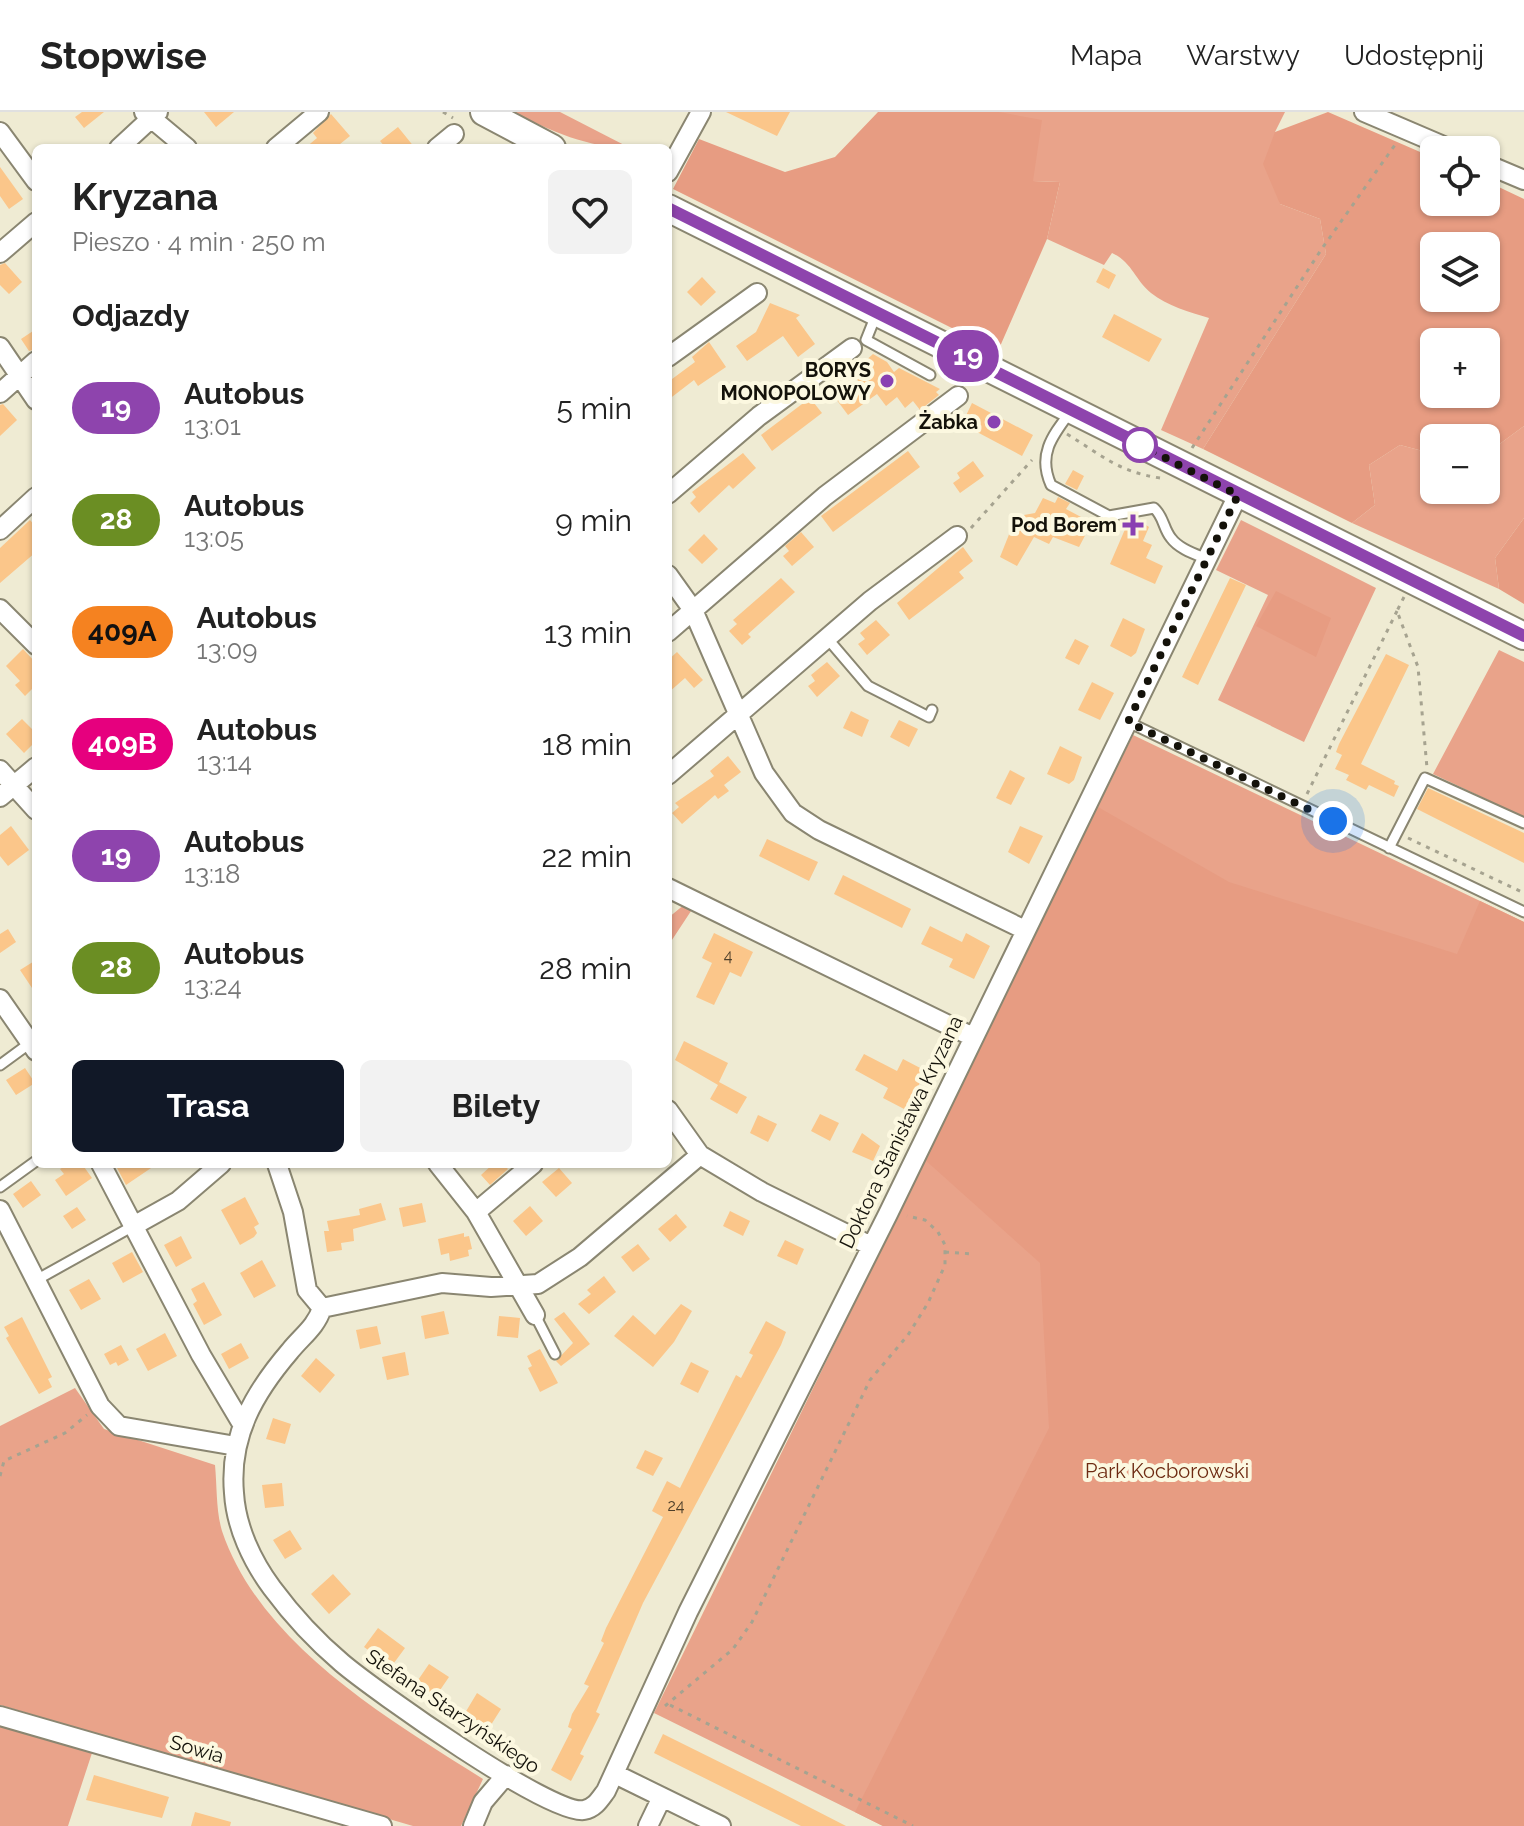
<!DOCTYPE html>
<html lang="pl">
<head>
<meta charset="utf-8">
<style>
  :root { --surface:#fff; --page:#f2f2f2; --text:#222; --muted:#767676; --line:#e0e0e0; --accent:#111827 }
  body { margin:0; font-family:Raleway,sans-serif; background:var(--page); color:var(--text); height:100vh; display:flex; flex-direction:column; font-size:30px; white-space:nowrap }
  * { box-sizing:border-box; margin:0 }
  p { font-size:26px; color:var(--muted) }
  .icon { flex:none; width:44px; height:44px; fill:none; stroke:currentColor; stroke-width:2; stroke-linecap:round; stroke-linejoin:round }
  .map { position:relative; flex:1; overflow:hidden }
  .side { position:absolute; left:32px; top:32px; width:640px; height:1024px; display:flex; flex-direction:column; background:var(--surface); border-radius:12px; box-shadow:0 2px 6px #0004 }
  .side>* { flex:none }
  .badge { padding:0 16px; border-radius:26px; font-size:28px; line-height:52px }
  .fabs { position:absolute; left:1420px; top:24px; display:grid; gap:16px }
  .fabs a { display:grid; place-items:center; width:80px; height:80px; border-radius:12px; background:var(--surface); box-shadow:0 2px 6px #0004; font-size:40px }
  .you { position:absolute; width:40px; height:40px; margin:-20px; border:6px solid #fff; border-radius:50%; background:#1a73e8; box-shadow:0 0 0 12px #1a73e833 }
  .map>.badge { position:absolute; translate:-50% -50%; box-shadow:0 0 0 4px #fff }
  h2 { padding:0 40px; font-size:30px; line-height:72px }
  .round { display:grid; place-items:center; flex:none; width:84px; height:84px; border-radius:12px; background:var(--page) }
  .summary { display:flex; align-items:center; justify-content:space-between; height:136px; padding:0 40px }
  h1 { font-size:38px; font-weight:700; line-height:60px }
  .cta { display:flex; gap:16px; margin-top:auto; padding:16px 40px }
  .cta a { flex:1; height:92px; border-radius:12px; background:var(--accent); color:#fff; font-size:32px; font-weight:700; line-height:92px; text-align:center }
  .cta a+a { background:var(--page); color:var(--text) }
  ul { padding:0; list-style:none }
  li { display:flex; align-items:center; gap:24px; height:112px; padding:0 40px }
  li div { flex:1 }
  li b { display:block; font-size:30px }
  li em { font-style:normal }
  li .badge { min-width:88px; font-weight:700; text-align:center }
  header { display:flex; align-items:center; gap:48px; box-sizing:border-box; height:112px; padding:0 40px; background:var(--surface); border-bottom:2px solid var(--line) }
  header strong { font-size:38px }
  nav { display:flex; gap:44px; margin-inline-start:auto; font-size:28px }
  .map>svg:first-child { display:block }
  .green { fill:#e9a38a }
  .forest { fill:#e79c82; fill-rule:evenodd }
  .building { fill:#fbc68a }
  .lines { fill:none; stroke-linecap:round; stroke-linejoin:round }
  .lane-casing { stroke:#8a8671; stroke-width:13 }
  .street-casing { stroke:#8a8671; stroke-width:22 }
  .secondary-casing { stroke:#8a8671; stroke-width:30 }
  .path { stroke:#a6a390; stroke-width:3; stroke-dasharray:4 6; stroke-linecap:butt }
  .lane { stroke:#fff; stroke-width:9 }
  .street { stroke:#fff; stroke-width:18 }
  .secondary { stroke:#fff; stroke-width:26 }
  .line-casing { stroke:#fff; stroke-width:18 }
  .line { stroke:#8e44ad; stroke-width:12 }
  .walk { stroke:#14120a; stroke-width:8; stroke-dasharray:0 14.4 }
  .poi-dot { fill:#8940b2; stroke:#fcf8e0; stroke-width:3 }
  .stop-dot { fill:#fff; stroke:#8e44ad; stroke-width:4 }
  .labels { text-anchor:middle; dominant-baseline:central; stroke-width:8; stroke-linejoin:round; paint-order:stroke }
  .number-label { font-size:16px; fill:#4e3f2a }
  .poi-label { font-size:20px; font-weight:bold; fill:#14120a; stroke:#fcf8e0; text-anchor:end }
  .street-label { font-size:20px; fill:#14120a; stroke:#fcf8e0 }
  .park-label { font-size:20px; fill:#6d2a11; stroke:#fcf8e0 }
</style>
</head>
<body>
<header>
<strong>Stopwise</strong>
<nav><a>Mapa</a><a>Warstwy</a><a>Udostępnij</a></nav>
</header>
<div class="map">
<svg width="1524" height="1714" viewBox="0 0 1524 1714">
  <rect width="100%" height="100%" fill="#efebd3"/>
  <path class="green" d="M514 0H560L630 36C589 36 550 19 514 0Z
    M999 0H1285L1275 20 1280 92 1320 107 1326 142 1203 337 1161 318 1209 206C1190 200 1167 194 1151 181 1135 168 1132 150 1112 141L1104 153 1047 127 1060 70 1033 69Z
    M1524 314V406L1495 446 1499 477 1352 411 1375 393 1369 353 1400 333 1434 342V378H1486V342Z
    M1241 408 1376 476 1304 630 1218 588 1268 483 1216 458Z
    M1499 538 1524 550V705L1433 662Z
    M1133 623 1524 810V1714H883L654 1601Z
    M685 792 693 796 668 834V806Z
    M75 1276 104 1317 215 1353C217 1374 216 1399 222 1419 260 1532 388 1607 483 1667L461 1714H413L0 1593V1314Z
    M0 1614 92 1641 68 1714H0Z"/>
  <path class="forest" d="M878 0H999L1042 8 1033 69 1060 70 1047 127 998 239 673 77 699 27 785 60 835 45Z
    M1328 0 1434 46V90H1486V69L1524 87V314L1486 342V326H1434V342L1400 333 1369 353 1375 393 1352 411 1203 337 1326 142 1320 107 1280 92 1263 52 1275 20ZM1434 134H1486V186H1434ZM1486 230V282H1434V230Z
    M1524 406V492L1499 477 1495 446Z
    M1276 479 1331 506 1316 545 1256 514Z
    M1098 695 1229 770 1457 842 1480 789 1524 810V1714H883L855 1700 1049 1316 1040 1151 924 1047Z"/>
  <path class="building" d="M82 0H104L84 16 75 5Z
    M204 0H234L216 15Z
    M726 0H790L777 24Z
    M331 2 350 24 335 36H305L317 26 313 21Z
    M398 15 415 36H386L380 29Z
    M0 55 23 87 9 97 0 84Z
    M5 151 22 170 9 182 0 173V153Z
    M1103 156 1116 163 1109 177 1096 170Z
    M702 165 716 180 701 194 687 180Z
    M770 191 800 203 796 206 815 232 798 245 783 224 747 249 736 234 756 220Z
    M1114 202 1162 227 1149 250 1102 225Z
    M36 217V237L29 239 21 227Z
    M709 230 726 255 698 274 694 268 668 288V270L695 250 692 245Z
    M873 242 887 250 894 260 899 256 940 277 936 280 939 283 920 298 913 289 905 296 897 285 886 294 877 282 848 303 836 287 859 270 847 254 859 246 863 251Z
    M810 286 822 301 772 339 761 323Z
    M972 291 1033 323 1022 344 962 312Z
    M3 292 17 308 0 324V293Z
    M908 339 920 355 833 420 821 404Z
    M743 341 756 356 733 377 729 373 699 401 690 391 696 385 692 380Z
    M973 349 984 364 960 381 953 371 960 366 957 361Z
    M1073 358 1084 364 1077 378 1065 372Z
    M1058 385 1070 391 1066 397 1081 405 1077 413 1088 418 1079 435 1053 425 1049 432 1034 425 1017 454 1000 445 1012 415 1017 417 1024 403 1035 401 1043 386 1055 391Z
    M1137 407 1149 415 1143 429 1152 433 1146 446 1163 454 1155 472 1110 452 1129 408Z
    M30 408 36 415V440L0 471V436Z
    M801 420 814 435 792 454 783 444 789 439 785 434Z
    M704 422 718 437 702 452 688 438Z
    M963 435 973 449 959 460 964 466 909 508 897 491Z
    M781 466 795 480 748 522 751 525 742 533 729 519 737 512 733 508Z
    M1230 466 1246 473 1198 573 1182 565Z
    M1123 506 1145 517 1136 541 1131 545 1110 534Z
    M876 508 890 523 867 543 858 532 865 527 860 521Z
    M1075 527 1089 534 1079 553 1065 546Z
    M23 537 36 551V573L25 584 15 573 20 569 6 554Z
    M677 540 703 568 694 576 685 566 668 581V548Z
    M1386 542 1409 553 1361 652 1395 669 1394 672 1399 674 1394 685 1369 673 1366 678 1346 668 1349 663 1335 657 1342 643 1336 640 1339 632Z
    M827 550 840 564 817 585 808 574 815 569 811 563Z
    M1092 570 1114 581 1100 608 1078 598Z
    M851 599 869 608 862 625 843 616Z
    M22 607 36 621V629L24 641 6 622Z
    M899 608 918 617 909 635 890 625Z
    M1060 634 1082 645 1074 668 1069 672 1047 662Z
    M728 644 741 660 724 673 729 679 718 687 715 683 682 712 672 701 679 695 675 691 714 664 710 659Z
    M1010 658 1025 666 1011 693 996 686Z
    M1428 676 1524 721V751L1417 697Z
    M11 714 29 738 8 754 0 744V723Z
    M1020 714 1043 724 1029 752 1008 740Z
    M767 727 818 750 809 769 759 744Z
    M843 763 911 797 902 816 834 782Z
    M930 814 962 830 966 821 990 834 974 867 949 855 953 847 921 832Z
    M8 817 16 830 0 841V822Z
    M714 821 753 840 741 865 730 860 714 893 696 885 712 851 702 846Z
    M36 848V882L20 858Z
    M684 929 728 951 719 970 747 985 737 1002 710 987 718 973 675 948Z
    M864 942 897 959 903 947 926 959 906 998 883 986 888 976 855 958Z
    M25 956 35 971 16 983 6 968Z
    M820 1002 839 1011 830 1029 811 1019Z
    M758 1003 777 1012 768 1030 750 1021Z
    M862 1021 880 1034 873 1049 852 1040Z
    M68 1052H82L92 1066 66 1084 55 1068 64 1062 60 1057Z
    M115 1052H157L126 1073Z
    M493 1052H503L508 1057 490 1073 481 1063Z
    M559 1056 572 1071 556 1085 542 1070Z
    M31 1069 41 1083 23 1096 13 1082Z
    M245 1085 259 1112 254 1115 257 1121 254 1125 240 1133 221 1098Z
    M381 1091 386 1108 353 1117 354 1129 341 1131 342 1138 327 1140 324 1119H329L327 1109 360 1103 359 1097Z
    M422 1091 426 1110 403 1115 399 1096Z
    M530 1094 543 1109 526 1124 513 1109Z
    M77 1095 86 1108 72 1117 63 1104Z
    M730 1099 750 1109 743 1124 723 1114Z
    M676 1102 687 1115 670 1130 658 1117Z
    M464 1121V1125L469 1124 472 1137 468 1138 469 1144 450 1149 449 1141 441 1143 438 1127Z
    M181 1124 192 1146 176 1155 164 1133Z
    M785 1128 804 1137 797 1153 777 1144Z
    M638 1132 650 1147 633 1160 621 1145Z
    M132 1140 143 1160 123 1171 112 1151Z
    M262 1148 276 1174 254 1186 240 1161Z
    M604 1164 616 1180 589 1202 578 1192 591 1182 587 1178Z
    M89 1167 101 1187 81 1198 69 1178Z
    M204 1170 222 1203 204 1213 193 1192 197 1189 191 1177Z
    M681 1192 692 1199 674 1230 653 1255 614 1224 633 1203 655 1223Z
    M444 1199 449 1222 425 1227 421 1204Z
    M564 1200 590 1232 561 1254 556 1249 573 1231 554 1207Z
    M499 1204 520 1206 518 1226 497 1224Z
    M22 1205 52 1265 48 1267 52 1275 39 1282 6 1226 9 1224 4 1215Z
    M766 1209 786 1220 781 1233 643 1491 596 1600 600 1602 580 1642 584 1644 571 1669 551 1658 572 1617 568 1615 572 1602 589 1574 584 1572 604 1531 601 1529 606 1516 663 1405 652 1399 667 1369 680 1376 736 1263 741 1266 753 1243 749 1241Z
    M377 1214 381 1232 360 1237 356 1218Z
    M165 1221 177 1244 148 1259 136 1237Z
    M241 1231 249 1246 229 1257 221 1242Z
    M121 1233 129 1248 118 1254 116 1250 110 1253 104 1242Z
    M540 1237 558 1271 540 1280 528 1256 532 1254 527 1244Z
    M405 1240 409 1263 387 1268 382 1245Z
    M316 1246 335 1263 320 1281 301 1264Z
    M691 1250 709 1259 698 1281 680 1272Z
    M273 1306 291 1312 285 1332 266 1327Z
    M645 1338 663 1346 653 1364 636 1356Z
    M282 1371 284 1394 265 1396 262 1373Z
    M290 1418 302 1437 285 1447 273 1428Z
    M333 1462 351 1482 329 1502 311 1482Z
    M378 1516 405 1536 391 1555 364 1535Z
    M429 1552 449 1565 436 1584 416 1571Z
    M477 1581 501 1597 489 1616 465 1601Z
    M663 1622 772 1676 846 1714H801L654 1641Z
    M94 1663 169 1685 162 1706 86 1688Z
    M195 1700 231 1710 230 1714H191Z"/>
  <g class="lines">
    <g class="lane-casing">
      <path id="lane" d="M876 203 866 228 930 263
        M1071 299C1053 323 1037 342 1051 373L1109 404 1154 396C1164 405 1163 416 1171 426 1179 437 1195 442 1207 447
        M827 526 868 574 929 605 932 598
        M1128 610 1524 800
        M1389 736 1425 666 1524 711
        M0 953 26 934 36 921
        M0 1075 36 1049
        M38 1167 135 1113
        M535 1203 555 1242"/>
    </g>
    <g class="street-casing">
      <path id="street" d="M144 0 187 36
        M1364 0 1453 38
        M0 20 36 69
        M119 36 158 0
        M276 36 319 0
        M437 36 454 22
        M1486 52 1524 68
        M668 60 701 0
        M0 141 36 110
        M0 235 36 288
        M668 245 757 181
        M0 281 36 249
        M668 382 759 304 852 236
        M0 418 36 385
        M668 463 693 498 764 661 793 701 819 718 1025 818
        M0 497 36 533
        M668 520 825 384 958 284
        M0 658 36 698
        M668 663 870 489 957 424
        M0 685 36 655
        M668 776 973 925
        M0 887 36 939
        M668 998 700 1043
        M101 1052 201 1243 242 1312
        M277 1052 293 1100 307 1178 322 1196
        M438 1052 476 1100 535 1203
        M0 1098 100 1294 119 1314 236 1334
        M476 1100 533 1052
        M135 1113 178 1089 221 1052
        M869 1133 762 1080 700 1043 580 1145 538 1172 491 1175 442 1171 322 1196C316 1215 302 1224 290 1239 254 1281 229 1324 234 1381 236 1415 252 1449 272 1476 292 1503 316 1529 342 1551 374 1578 551 1704 584 1698 595 1696 600 1687 606 1679L688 1500 888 1102 1238 383
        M0 1604 382 1714
        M615 1662 721 1714
        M473 1714 483 1690 506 1663
        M648 1714 662 1685"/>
    </g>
    <g class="secondary-casing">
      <path id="secondary" d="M484 0 552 36
        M668 96 1524 524"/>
    </g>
    <path class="path" d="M443 0 453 6
      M1067 322C1101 343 1119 360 1160 366
      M1192 336 1321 138 1397 30
      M971 416 1032 348
      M1404 485 1397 499 1418 555 1427 656
      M1307 682 1397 499
      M1408 726 1524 781
      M858 1109 887 1052 900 1036
      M945 1140 974 1142
      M0 1364 4 1349 65 1321 87 1303
      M670 1593 913 1714
      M665 1594 733 1537 752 1510 870 1268 908 1223 928 1191 945 1153V1133L938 1120 925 1108 907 1104"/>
    <use href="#lane" class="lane"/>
    <use href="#street" class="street"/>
    <use href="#secondary" class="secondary"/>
  </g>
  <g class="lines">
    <g class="line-casing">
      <path id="line" d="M668 96 1524 524"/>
    </g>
    <use href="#line" class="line"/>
    <path class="walk" d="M1140 333 1238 383 1128 610 1333 709"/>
  </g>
  <g class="poi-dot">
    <circle cx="887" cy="269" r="8"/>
    <circle cx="994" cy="310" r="8"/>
    <path d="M1129 401h8v8h8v8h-8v8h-8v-8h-8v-8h8z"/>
  </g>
  <circle class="stop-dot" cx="1140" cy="333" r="16"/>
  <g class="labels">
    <g class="number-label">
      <text x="728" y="843">4</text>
      <text x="676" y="1393">24</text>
    </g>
    <g class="poi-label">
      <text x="871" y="258">BORYS<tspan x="871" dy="23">MONOPOLOWY</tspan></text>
      <text x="978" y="310">Żabka</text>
      <text x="1117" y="413">Pod Borem</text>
    </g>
    <g class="street-label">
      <text transform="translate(901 1020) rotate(-64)">Doktora Stanisława Kryzana</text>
      <text transform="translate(453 1599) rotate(34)">Stefana Starzyńskiego</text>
      <text transform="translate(197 1637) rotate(16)">Sowia</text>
    </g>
    <g class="park-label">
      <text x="1167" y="1359">Park Kocborowski</text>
    </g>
  </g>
</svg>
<div class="fabs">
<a><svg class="icon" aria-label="locate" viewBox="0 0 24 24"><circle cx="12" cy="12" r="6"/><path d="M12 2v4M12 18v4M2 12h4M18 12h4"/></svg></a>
<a><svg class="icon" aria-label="layers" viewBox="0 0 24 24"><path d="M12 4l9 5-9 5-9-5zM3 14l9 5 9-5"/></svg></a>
<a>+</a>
<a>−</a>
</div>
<div class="you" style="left:1333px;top:709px"></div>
<b class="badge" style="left:968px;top:244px;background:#8e44ad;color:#fff">19</b>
<section class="side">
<div class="summary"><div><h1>Kryzana</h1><p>Pieszo · 4 min · 250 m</p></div><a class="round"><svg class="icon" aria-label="heart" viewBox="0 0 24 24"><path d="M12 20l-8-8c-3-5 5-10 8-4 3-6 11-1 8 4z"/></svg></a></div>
<h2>Odjazdy</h2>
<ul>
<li><span class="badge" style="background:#8e44ad;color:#fff">19</span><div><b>Autobus</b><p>13:01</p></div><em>5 min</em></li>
<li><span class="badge" style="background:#6b8e23;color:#fff">28</span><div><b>Autobus</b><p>13:05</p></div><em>9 min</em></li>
<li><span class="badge" style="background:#f58220;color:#111">409A</span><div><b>Autobus</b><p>13:09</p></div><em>13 min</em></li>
<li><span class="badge" style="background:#e6007e;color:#fff">409B</span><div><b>Autobus</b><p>13:14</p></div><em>18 min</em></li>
<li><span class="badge" style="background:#8e44ad;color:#fff">19</span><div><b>Autobus</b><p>13:18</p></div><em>22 min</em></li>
<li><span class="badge" style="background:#6b8e23;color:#fff">28</span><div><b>Autobus</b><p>13:24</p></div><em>28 min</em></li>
</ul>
<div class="cta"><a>Trasa</a><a>Bilety</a></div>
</section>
</div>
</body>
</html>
